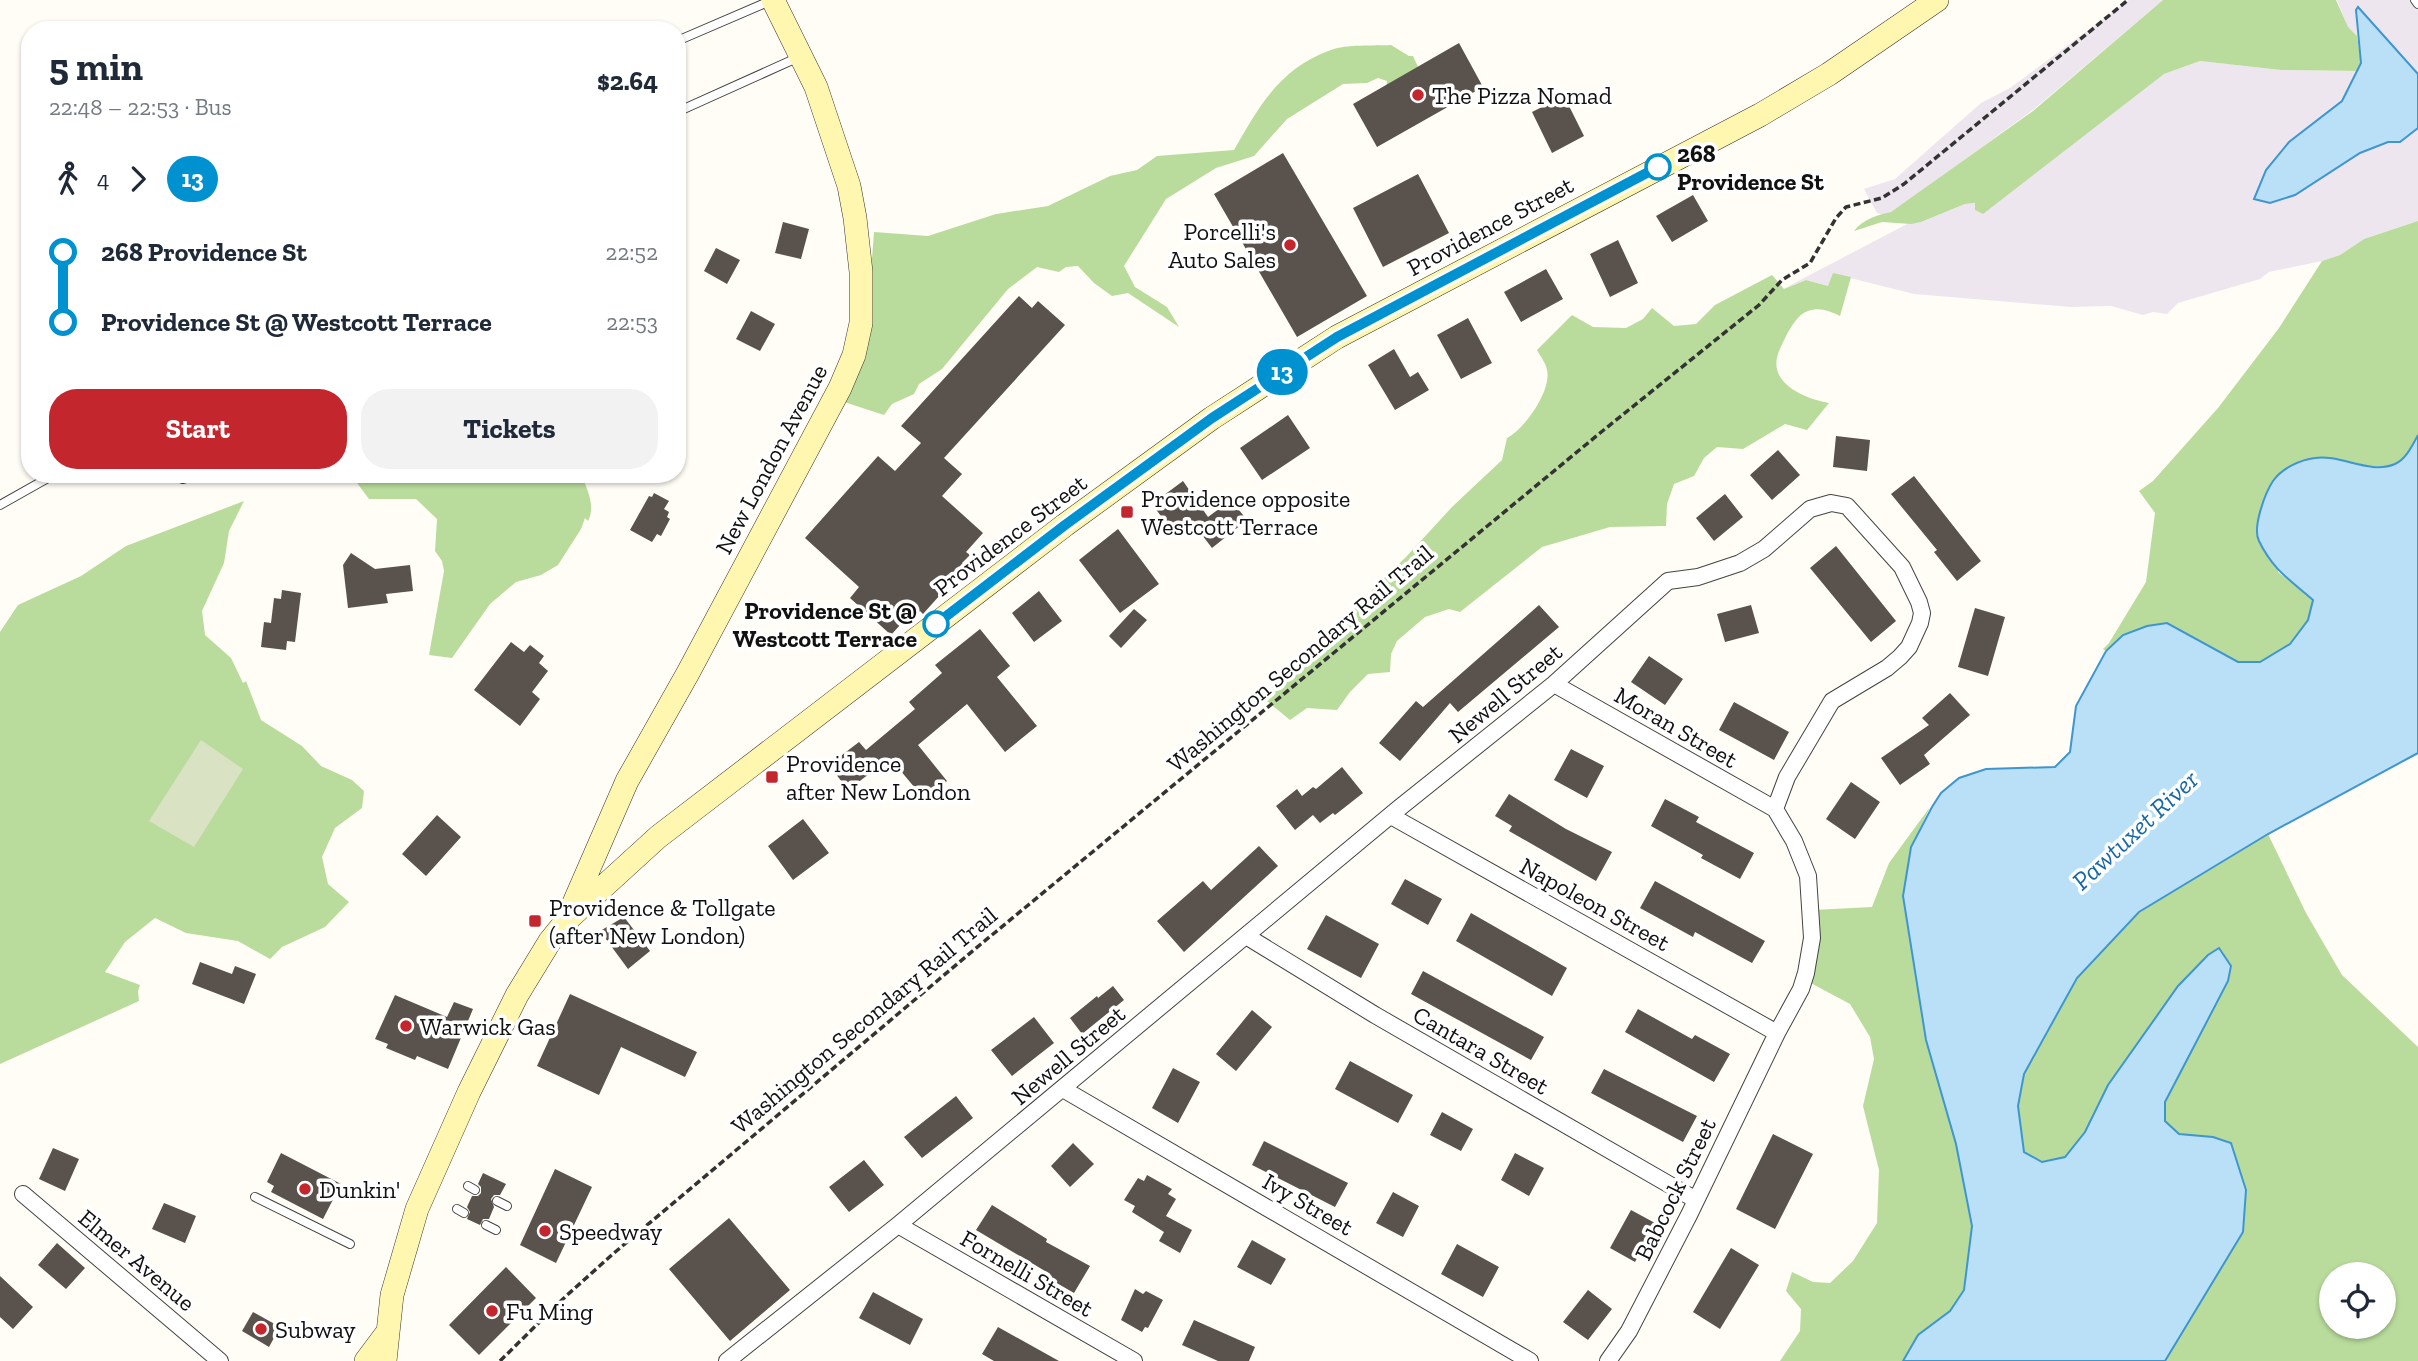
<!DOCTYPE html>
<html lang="en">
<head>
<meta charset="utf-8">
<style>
  :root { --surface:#fff; --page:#f2f2f3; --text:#1f2937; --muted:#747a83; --accent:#c4262e }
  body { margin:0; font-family:"Zilla Slab",serif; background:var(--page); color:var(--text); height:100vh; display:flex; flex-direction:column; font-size:26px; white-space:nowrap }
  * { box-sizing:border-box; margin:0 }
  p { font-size:23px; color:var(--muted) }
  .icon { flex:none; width:38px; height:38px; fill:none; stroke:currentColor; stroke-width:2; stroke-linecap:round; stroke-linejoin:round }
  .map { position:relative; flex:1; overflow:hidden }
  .side { position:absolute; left:21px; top:21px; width:665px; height:462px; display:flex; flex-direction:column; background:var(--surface); border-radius:28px; box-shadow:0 2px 5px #0004 }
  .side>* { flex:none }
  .badge { padding:0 14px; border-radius:23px; font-size:24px; line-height:46px }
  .tools { position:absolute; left:2319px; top:1262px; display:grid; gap:14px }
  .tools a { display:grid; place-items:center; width:77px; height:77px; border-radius:50%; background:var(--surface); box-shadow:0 2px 5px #0004; font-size:35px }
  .map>.badge { position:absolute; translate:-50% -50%; box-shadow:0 0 0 4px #fff }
  .legs { display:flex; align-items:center; gap:10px; height:77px; padding:0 28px; font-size:23px }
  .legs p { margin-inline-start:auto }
  .head { display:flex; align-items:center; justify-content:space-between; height:119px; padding:0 28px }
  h1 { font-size:38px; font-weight:700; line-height:52px }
  .primary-button { display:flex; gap:14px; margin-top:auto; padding:14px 28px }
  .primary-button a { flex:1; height:80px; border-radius:28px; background:var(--accent); color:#fff; font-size:28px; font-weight:700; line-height:80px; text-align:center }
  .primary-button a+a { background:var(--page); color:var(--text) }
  ul { padding:0 28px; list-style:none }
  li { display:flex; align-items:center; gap:24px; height:70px; font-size:26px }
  li i { display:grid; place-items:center; width:10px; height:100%; margin:0 9px; background:currentColor }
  li i::after { content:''; width:18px; height:18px; margin:-9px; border:5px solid; border-radius:50%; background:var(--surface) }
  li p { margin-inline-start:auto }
  li:first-child i { background:linear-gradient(#0000 50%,currentColor 0) }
  li:last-child i { background:linear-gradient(currentColor 50%,#0000 0) }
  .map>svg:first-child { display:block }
  .industrial { fill:#eee6ef }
  .forest { fill:#b9dc9c; fill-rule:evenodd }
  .cemetery { fill:#d9e3c4 }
  .water { fill:#b9e0f7; stroke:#3f96cf; stroke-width:2 }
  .building { fill:#5a524d }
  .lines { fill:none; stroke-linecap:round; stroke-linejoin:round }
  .lane-casing { stroke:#444; stroke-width:10 }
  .street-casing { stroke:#444; stroke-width:18 }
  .secondary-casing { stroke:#333; stroke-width:24 }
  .path { stroke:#333; stroke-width:3.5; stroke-dasharray:7 3.5; stroke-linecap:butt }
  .lane { stroke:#fff; stroke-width:8 }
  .street { stroke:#fff; stroke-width:16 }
  .secondary { stroke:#fff6b0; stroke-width:23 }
  .line-1-casing { stroke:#fff; stroke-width:16 }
  .line-1 { stroke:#0092d0; stroke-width:10 }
  .poi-dot { fill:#c4262e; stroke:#fff; stroke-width:2.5 }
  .stop-1-dot { fill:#fff; stroke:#0092d0; stroke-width:3.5 }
  .labels { text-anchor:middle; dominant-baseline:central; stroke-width:7; stroke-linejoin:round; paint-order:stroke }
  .poi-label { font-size:24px; fill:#111; stroke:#fff; text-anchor:start }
  .stop-label { font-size:24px; font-weight:bold; fill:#111; stroke:#fff; text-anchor:start }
  .street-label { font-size:24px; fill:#111; stroke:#fff }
  .water-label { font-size:26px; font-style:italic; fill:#1768a6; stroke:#fff }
</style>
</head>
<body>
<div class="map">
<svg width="2418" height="1361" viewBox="0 0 2418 1361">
  <rect width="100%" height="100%" fill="#fffdf5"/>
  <path class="industrial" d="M2129 0H2163L2033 110 1891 213 1883 215 1877 213 1864 189 1895 179 1981 103 2010 88Z
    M2337 0H2418V74L2358 7 2356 10 2357 36 2348 28Z
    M2200 61 2281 70 2357 71 2342 101 2289 142 2266 170 2254 198 2295 195 2360 153 2388 142H2400L2418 128V221L2364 239 2340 255 2322 261 2269 272 2260 279 2178 303 2167 314 2153 312 2143 315 2111 306 2071 307 1914 294 1834 274 1828 286 1806 280 1783 289 1909 223 1921 222 1965 204 1976 203 2164 74Z"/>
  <path class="forest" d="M2163 0H2336L2348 27 2357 36 2361 63 2357 71 2281 70 2200 61 2164 74 1983 214 1975 210V203L1965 204 1921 222 1911 224 1882 222 1854 231C1863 219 1880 214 1891 212L2033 111Z
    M1391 45 1409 56H1413L1419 69 1385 99 1387 81 1378 78 1367 83 1343 84 1287 119 1254 156 1216 168 1166 199 1124 266 1135 287 1167 307 1179 327 1128 293 1112 296 1094 283 1078 266 1066 267 1059 272 1037 267 1008 289 942 369 919 384 914 394 892 404 884 415 838 400 871 272 874 232 928 236 996 214 1048 206 1110 176 1137 170 1157 156 1234 150C1259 106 1280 68 1331 50 1346 44 1374 46 1391 45Z
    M2418 221V435C2412 446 2405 460 2394 465 2375 471 2336 461 2317 457L2278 572 2313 599 2308 620 2290 644 2261 662H2238L2167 624 2147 626 2123 635 2106 651 2103 649 2109 643 2146 582 2155 513 2139 491 2153 481 2218 408 2279 328 2322 261 2340 255 2364 239Z
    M1833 273 1851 277 1840 316C1829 311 1820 307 1808 311 1798 314 1792 326 1787 334 1784 341 1780 347 1778 354 1768 384 1806 399 1829 403L1807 430 1785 424 1743 449 1717 447 1704 458 1694 476 1674 484 1667 504 1666 526 1610 527 1542 547 1460 612 1449 609 1425 617 1397 641 1391 654 1390 672 1368 674 1350 692 1337 710 1307 708 1290 720 1262 697 1406 557 1452 507 1502 460 1507 438C1524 430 1552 390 1547 370 1546 363 1540 356 1537 350L1572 315 1593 327 1626 328 1643 319 1652 308 1674 326 1696 324 1715 305 1772 275 1784 289 1806 280 1828 286Z
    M345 474H581C587 489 596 506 588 521L585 518 581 529 558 565 541 575 516 582 490 604 452 658 429 655 444 571 442 561 435 551 437 519 416 499H369L354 479Z
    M244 501 229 531 224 563 202 611 205 635 231 658 243 683 246 681 261 720 302 746 321 766 352 780 364 791 362 808 335 828 322 857 328 884 349 902 325 927 282 947 270 959 238 941 186 933 155 918 125 942 105 972 140 985 138 991 139 1001 0 1064V632L18 605 81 576 126 546Z
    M1930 807 1911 847 1903 896 1926 1040 1956 1144 1972 1226 1964 1290 1950 1311 1918 1335 1903 1361H1780L1800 1331 1801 1309 1786 1291 1792 1272 1813 1282 1830 1283 1853 1261 1877 1223 1879 1170 1863 1106 1874 1059 1870 1037 1850 1004 1807 981 1813 910 1872 907 1889 863Z
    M2268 834 2306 913 2342 975 2418 1047V1361H2165L2243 1232 2213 1137 2179 1134 2165 1121V1102L2193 1045 2108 1085 2085 1132 2065 1157 2042 1162 2024 1152 2018 1106 2024 1074 2077 978 2140 912ZM2331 1274H2384V1326H2331Z"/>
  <path class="cemetery" d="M201 740 243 769 194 847 149 821Z"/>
  <path class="water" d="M2358 7 2418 74V128L2400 142H2388L2360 153 2295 195 2270 203 2254 199 2266 170 2289 142 2342 101 2361 63 2356 10Z
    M2418 435V753L2268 834 2139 912 2077 978 2024 1074 2018 1106 2024 1152 2042 1162 2065 1157 2085 1132 2108 1085 2178 986 2208 955 2219 948 2231 966 2228 981 2165 1102V1121L2179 1134 2213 1137 2231 1143 2246 1190 2243 1232 2165 1361H1903L1918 1335 1950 1311 1964 1290 1972 1226 1956 1144 1926 1040 1903 896 1911 847 1932 807 1941 793 1959 778 1986 769 2055 767 2070 752 2076 706 2106 651 2123 635 2147 626 2167 623 2238 662H2260L2290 644 2308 620 2313 600C2290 580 2273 570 2259 541 2252 528 2265 493 2273 481 2282 468 2300 460 2315 458 2340 454 2370 475 2395 464 2406 459 2412 446 2418 435Z"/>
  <path class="building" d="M1459 43 1483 87 1377 147 1353 104Z
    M1564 96 1584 136 1552 153 1532 112Z
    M1283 153 1367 296 1297 337 1214 194Z
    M1418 174 1449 233 1383 267 1353 208Z
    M1693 195 1708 221 1672 242 1656 216Z
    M783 222 809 229 801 259 775 253Z
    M1618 240 1638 283 1610 297 1590 254Z
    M716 248 740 260 727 284 704 271Z
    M1546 269 1563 299 1521 322 1504 292Z
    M1019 296 1032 308 1038 301 1065 325 944 458 962 474 942 496 983 533 966 552 970 555 962 563 966 566 923 614 920 611 914 618 910 614 891 635 850 598 859 587 805 538 878 456 895 471 921 443 901 426Z
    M751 311 775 324 760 351 736 339Z
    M1468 318 1492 363 1461 379 1437 335Z
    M1394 349 1410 377 1418 372 1429 390 1395 410 1368 365Z
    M1288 415 1310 448 1262 480 1240 448Z
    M1836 436 1870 440 1867 471 1833 467Z
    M1778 450 1800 475 1772 500 1750 475Z
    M1914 476 1981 561 1957 581 1934 552 1937 550 1891 494Z
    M1183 481 1208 517 1231 500 1247 520 1212 548 1189 518 1172 531 1152 504Z
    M654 493 669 501 664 509 669 512 667 517 670 519 661 536 657 534 652 542 630 530 649 496 652 497Z
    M1725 494 1743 517 1714 541 1696 518Z
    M1118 529 1159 584 1120 613 1079 560Z
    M1836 546 1896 621 1871 642 1810 568Z
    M351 553 375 569 410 565 413 591 386 594 388 603 348 608 343 565Z
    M282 590 301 593 295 642 287 641 286 650 261 647 264 622 271 623 274 598 281 599Z
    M1039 591 1062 621 1034 642 1012 613Z
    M1539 605 1559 627 1458 712 1450 703 1400 761 1379 743 1416 701 1423 707Z
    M1751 605 1759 633 1725 642 1717 614Z
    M1975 608 2005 617 1988 676 1958 667Z
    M1134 609 1147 620 1121 648 1109 636Z
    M980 629 1010 666 997 677 1037 726 1005 752 967 704 918 745 947 781 925 800 890 758 848 790 829 765 859 742 866 750 915 709 909 702 942 673 935 665Z
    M511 642 524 652 530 645 544 656 539 663 548 671 532 692 540 699 520 726 474 690Z
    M1649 656 1683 679 1665 705 1631 682Z
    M1950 693 1970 715 1924 755 1930 764 1900 785 1881 758 1929 725 1922 718Z
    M1734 702 1789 732 1774 760 1719 730Z
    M1571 749 1604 766 1587 798 1554 780Z
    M1342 767 1363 793 1335 815 1333 813 1320 823 1313 815 1295 830 1276 806 1297 789 1302 796 1313 787 1316 789Z
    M1851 782 1880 802 1855 839 1826 819Z
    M1509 794 1566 829 1612 852 1596 881 1509 831 1512 826 1495 816Z
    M1665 799 1699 817 1696 822 1754 853 1740 879 1701 858 1703 855 1651 826Z
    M437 815 461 837 426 876 402 854Z
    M803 819 829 853 793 880 768 846Z
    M1259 846 1278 866 1184 952 1157 921 1203 881 1211 890Z
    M1405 879 1442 899 1428 925 1391 904Z
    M1655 881 1765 941 1752 963 1695 932 1693 937 1640 908Z
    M1471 913 1567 968 1552 996 1456 941Z
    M1326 915 1379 944 1361 978 1307 949Z
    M624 917 650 951 628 969 600 931Z
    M200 962 232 974 235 966 256 974 244 1004 192 984Z
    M1423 971 1544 1037 1531 1060 1411 994Z
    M1113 986 1124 1000 1082 1034 1070 1018 1097 996 1098 998Z
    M570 994 697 1052 685 1077 621 1047 599 1095 537 1066Z
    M395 995 447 1017 454 1002 473 1009 448 1069 417 1056 415 1060 386 1048 388 1044 375 1039Z
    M1638 1009 1692 1039 1695 1035 1730 1054 1714 1082 1625 1032Z
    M1252 1010 1272 1027 1236 1071 1216 1054Z
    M1034 1017 1054 1043 1012 1076 991 1050Z
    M1350 1061 1413 1095 1398 1123 1335 1089Z
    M1173 1068 1200 1082 1178 1123 1152 1108Z
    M1604 1069 1697 1116 1683 1142 1591 1093Z
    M956 1096 973 1118 922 1158 904 1137Z
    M1442 1112 1473 1129 1461 1151 1430 1135Z
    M1773 1134 1813 1154 1775 1229 1736 1209Z
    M1264 1141 1348 1183 1335 1207 1252 1165Z
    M1073 1143 1094 1164 1070 1187 1051 1166Z
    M53 1148 79 1159 65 1191 39 1179Z
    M281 1153 341 1184 323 1219 271 1192 274 1186 267 1182Z
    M1515 1153 1544 1168 1529 1196 1501 1180Z
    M864 1160 884 1185 849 1212 829 1187Z
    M555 1169 592 1187 556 1263 520 1245Z
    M483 1173 506 1184 500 1195H494L491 1199 494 1207 489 1219H483L480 1225 467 1219 470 1212 467 1207 472 1196H478L481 1193V1187L478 1184Z
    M1147 1175 1172 1189 1168 1194 1176 1199 1166 1216 1192 1230 1180 1253 1159 1241 1164 1232 1132 1212 1135 1206 1124 1200 1138 1178 1144 1181Z
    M1393 1192 1419 1206 1403 1237 1376 1223Z
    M164 1203 196 1216 185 1243 152 1229Z
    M992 1205 1047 1239 1046 1242 1090 1266 1074 1293 1048 1278 1050 1274 976 1230Z
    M1631 1210 1655 1223 1635 1262 1610 1248Z
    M729 1218 790 1290 730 1341 669 1269Z
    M1252 1240 1286 1259 1271 1285 1237 1267Z
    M57 1243 85 1268 66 1289 38 1265Z
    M1457 1244 1499 1267 1483 1297 1441 1274Z
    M1731 1248 1759 1265 1720 1329 1693 1312Z
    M506 1267 536 1298 479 1355 449 1325Z
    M0 1276 33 1307 13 1329 0 1317Z
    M1135 1289 1143 1294 1146 1291 1163 1300 1148 1328 1145 1327 1142 1332 1121 1320Z
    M1588 1290 1612 1309 1588 1340 1563 1322Z
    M873 1292 923 1319 910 1345 859 1318Z
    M253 1312 280 1327 269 1347 242 1331Z
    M1194 1320 1255 1347 1249 1361H1218L1182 1345Z
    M998 1327 1059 1361H994L982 1354Z"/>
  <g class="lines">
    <g class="lane-casing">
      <path id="lane" d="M2415 0 2418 4
        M677 41 770 1
        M677 112 799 57
        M170 474 183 479 201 474
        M0 505 55 474
        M468 1186 475 1190
        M255 1197 350 1244
        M497 1201 507 1206
        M457 1209 464 1213
        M486 1225 496 1230"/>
    </g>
    <g class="street-casing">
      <path id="street" d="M1554 684 1775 809
        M1391 816 1777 1033
        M1246 936 1375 1015 1696 1200
        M1063 1089 1530 1361
        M23 1194 220 1361
        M898 1225 1134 1361
        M727 1361 898 1225 1398 809 1554 684 1668 581 1698 577 1740 563 1764 549 1810 509 1831 503 1847 506 1902 567 1919 602 1922 613 1920 623 1909 647 1900 657 1887 668 1832 701 1787 777 1775 809 1794 841 1808 876 1812 938 1806 973 1801 989 1777 1033 1689 1215 1629 1331 1608 1361"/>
    </g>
    <g class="secondary-casing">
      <path id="secondary" d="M570 912 627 781 688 673 840 388 854 355 861 323V272L855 218 849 186 816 87 773 0
        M366 1361 387 1333
        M385 1361 392 1295 417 1209 469 1092 517 995 550 941 567 920 658 837 1065 525 1212 418 1337 337 1760 115 1829 74 1937 0"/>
    </g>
    <path class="path" d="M500 1361 565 1297 614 1253 981 944 1600 433 1759 305 1782 280 1810 263 1836 218 1846 207 1882 198 1904 184 2128 0"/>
    <use href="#lane" class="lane"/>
    <use href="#street" class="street"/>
    <use href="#secondary" class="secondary"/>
  </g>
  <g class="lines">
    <g class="line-1-casing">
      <path id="line-1" d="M936 624 1065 525 1212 418 1337 337 1658 167"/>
    </g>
    <use href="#line-1" class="line-1"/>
  </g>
  <g class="poi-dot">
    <circle cx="1418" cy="95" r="7"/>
    <circle cx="1290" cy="245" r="7"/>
    <rect x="1120" y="505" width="14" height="14" rx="3.5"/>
    <rect x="765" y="770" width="14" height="14" rx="3.5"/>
    <rect x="528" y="914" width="14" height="14" rx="3.5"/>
    <circle cx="406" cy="1026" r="7"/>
    <circle cx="305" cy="1189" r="7"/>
    <circle cx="545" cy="1231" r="7"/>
    <circle cx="492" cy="1311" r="7"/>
    <circle cx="261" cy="1329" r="7"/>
  </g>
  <g class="stop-1-dot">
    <circle cx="1658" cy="167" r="12"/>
    <circle cx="936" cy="624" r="12"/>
  </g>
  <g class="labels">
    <g class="poi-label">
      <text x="1432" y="95">The Pizza Nomad</text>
      <text x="1276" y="231" text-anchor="end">Porcelli's<tspan x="1276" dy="28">Auto Sales</tspan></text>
      <text x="1141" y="498">Providence opposite<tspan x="1141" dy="28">Westcott Terrace</tspan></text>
      <text x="786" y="763">Providence<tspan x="786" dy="28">after New London</tspan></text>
      <text x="549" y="907">Providence &amp; Tollgate<tspan x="549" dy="28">(after New London)</tspan></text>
      <text x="420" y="1026">Warwick Gas</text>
      <text x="319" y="1189">Dunkin'</text>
      <text x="559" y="1231">Speedway</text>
      <text x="506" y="1311">Fu Ming</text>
      <text x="275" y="1329">Subway</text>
    </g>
    <g class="stop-label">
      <text x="1677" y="153">268<tspan x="1677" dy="28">Providence St</tspan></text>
      <text x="917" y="610" text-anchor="end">Providence St @<tspan x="917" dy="28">Westcott Terrace</tspan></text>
    </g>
    <g class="street-label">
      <text transform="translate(1490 226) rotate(-28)">Providence Street</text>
      <text transform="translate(771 459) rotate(-62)">New London Avenue</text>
      <text transform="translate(1010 535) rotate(-37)">Providence Street</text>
      <text transform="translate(1300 658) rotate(-40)">Washington Secondary Rail Trail</text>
      <text transform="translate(1505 693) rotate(-40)">Newell Street</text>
      <text transform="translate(1676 727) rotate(30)">Moran Street</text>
      <text transform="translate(1595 904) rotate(29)">Napoleon Street</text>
      <text transform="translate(864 1020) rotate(-40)">Washington Secondary Rail Trail</text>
      <text transform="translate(1481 1050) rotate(30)">Cantara Street</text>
      <text transform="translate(1068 1055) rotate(-40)">Newell Street</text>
      <text transform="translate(1675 1189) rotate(-64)">Babcock Street</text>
      <text transform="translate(1308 1204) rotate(30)">Ivy Street</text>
      <text transform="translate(137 1260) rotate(40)">Elmer Avenue</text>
      <text transform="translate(1027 1273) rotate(30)">Fornelli Street</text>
    </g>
    <g class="water-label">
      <text transform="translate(2135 830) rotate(-43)">Pawtuxet River</text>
    </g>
  </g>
</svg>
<div class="tools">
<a><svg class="icon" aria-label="locate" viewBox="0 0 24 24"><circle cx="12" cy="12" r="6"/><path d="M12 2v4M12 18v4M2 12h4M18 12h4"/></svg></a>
</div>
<b class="badge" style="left:1282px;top:372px;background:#0092d0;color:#fff">13</b>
<section class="side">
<div class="head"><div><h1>5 min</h1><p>22:48 – 22:53 · Bus</p></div><b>$2.64</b></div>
<div class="legs"><svg class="icon" aria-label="walk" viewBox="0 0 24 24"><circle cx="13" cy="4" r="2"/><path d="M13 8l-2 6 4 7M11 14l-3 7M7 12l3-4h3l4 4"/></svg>4<svg class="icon" aria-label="forward" viewBox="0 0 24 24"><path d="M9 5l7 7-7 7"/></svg><b class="badge" style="background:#0092d0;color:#fff">13</b></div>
<ul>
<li><i style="color:#0092d0"></i><b>268 Providence St</b><p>22:52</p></li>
<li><i style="color:#0092d0"></i><b>Providence St @ Westcott Terrace</b><p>22:53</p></li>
</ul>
<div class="primary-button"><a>Start</a><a>Tickets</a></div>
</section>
</div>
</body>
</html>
